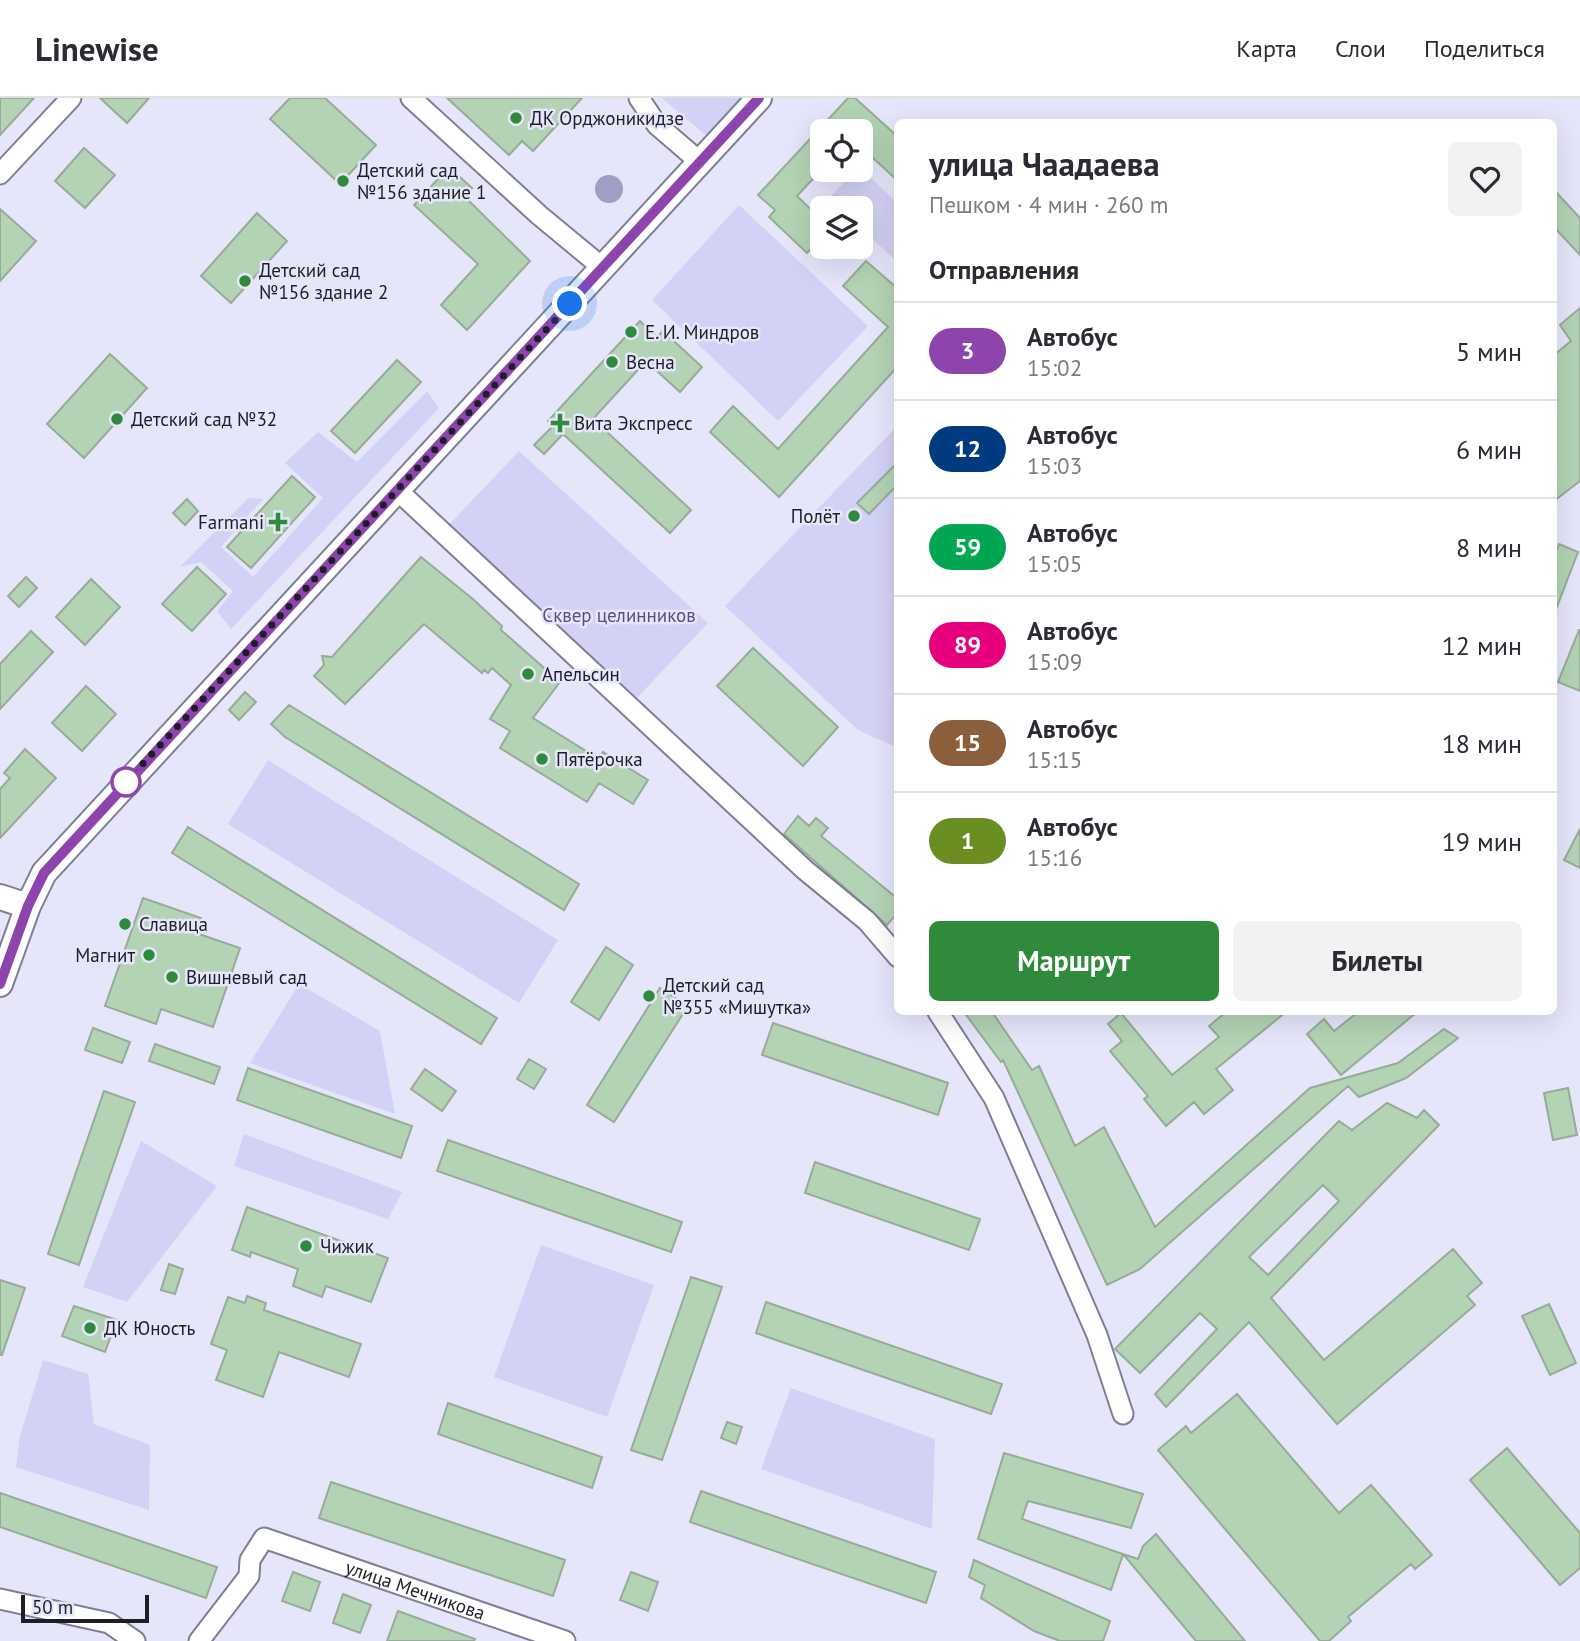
<!DOCTYPE html>
<html lang="ru">
<head>
<meta charset="utf-8">
<style>
  :root { --surface:#fff; --page:#f2f2f3; --text:#2b2b33; --muted:#7c7c81; --line:#e1e1e2; --accent:#308a3b }
  body { margin:0; font-family:"PT Sans",sans-serif; background:var(--page); color:var(--text); height:100vh; display:flex; flex-direction:column; font-size:26px; white-space:nowrap }
  * { box-sizing:border-box; margin:0 }
  p { font-size:23px; color:var(--muted) }
  .icon { flex:none; width:38px; height:38px; fill:none; stroke:currentColor; stroke-width:2; stroke-linecap:round; stroke-linejoin:round }
  .map { position:relative; flex:1; overflow:hidden }
  .sheet { position:absolute; left:894px; top:21px; width:663px; height:896px; display:flex; flex-direction:column; background:var(--surface); border-radius:10px; box-shadow:0 7px 28px #0002 }
  .sheet>* { flex:none }
  .badge { padding:0 14px; border-radius:23px; font-size:24px; line-height:46px }
  .tools { position:absolute; left:810px; top:21px; display:grid; gap:14px }
  .tools a { display:grid; place-items:center; width:63px; height:63px; border-radius:10px; background:var(--surface); box-shadow:0 7px 28px #0002; font-size:35px }
  .scale { position:absolute; left:21px; bottom:18px; width:128px; box-sizing:border-box; padding-left:7px; border:4px solid #1e1e27; border-top:0; font-size:19px; line-height:24px; white-space:nowrap; color:#1e1e27; -webkit-text-stroke:5px #e6e6fb; paint-order:stroke }
  .you { position:absolute; width:35px; height:35px; margin:-18px; border:5px solid #fff; border-radius:50%; background:#1a73e8; box-shadow:0 0 0 10px #1a73e833 }
  .map>.badge { position:absolute; translate:-50% -50%; box-shadow:0 0 0 4px #fff }
  h2 { padding:0 35px; font-size:26px; line-height:63px }
  .round { display:grid; place-items:center; flex:none; width:74px; height:74px; border-radius:10px; background:var(--page) }
  .overview { display:flex; align-items:center; justify-content:space-between; height:119px; padding:0 35px }
  h1 { font-size:33px; font-weight:700; line-height:52px }
  .cta { display:flex; gap:14px; margin-top:auto; padding:14px 35px }
  .cta a { flex:1; height:80px; border-radius:10px; background:var(--accent); color:#fff; font-size:28px; font-weight:700; line-height:80px; text-align:center }
  .cta a+a { background:var(--page); color:var(--text) }
  ul { padding:0; list-style:none }
  li { display:flex; align-items:center; gap:21px; height:98px; padding:0 35px; border-top:2px solid var(--line) }
  li div { flex:1 }
  li b { display:block; font-size:26px }
  li em { font-style:normal }
  li .badge { min-width:77px; font-weight:700; text-align:center }
  header { display:flex; align-items:center; gap:42px; box-sizing:border-box; height:98px; padding:0 35px; background:var(--surface); border-bottom:2px solid var(--line) }
  header strong { font-size:33px }
  nav { display:flex; gap:38px; margin-inline-start:auto; font-size:24px }
  .map>svg:first-child { display:block }
  .green { fill:#d1d2f5 }
  .water { fill:#9f9ec4 }
  .building { fill:#b3d3b4; stroke:#98ab98; stroke-width:2; fill-rule:evenodd }
  .lines { fill:none; stroke-linecap:round; stroke-linejoin:round }
  .minor-casing { stroke:#7e7e96; stroke-width:23 }
  .tertiary-casing { stroke:#7e7e96; stroke-width:28 }
  .minor { stroke:#fff; stroke-width:19 }
  .tertiary { stroke:#fff; stroke-width:24 }
  .line-casing { stroke:#fff; stroke-width:16 }
  .line { stroke:#8e44ad; stroke-width:10 }
  .walk { stroke:#1e1e27; stroke-width:7; stroke-dasharray:0 12.6 }
  .poi-dot { fill:#308a3b; stroke:#e6e6fb; stroke-width:2.5 }
  .stop-dot { fill:#fff; stroke:#8e44ad; stroke-width:3.5 }
  .labels { text-anchor:middle; dominant-baseline:central; stroke-width:5; stroke-linejoin:round; paint-order:stroke }
  .poi-label { font-size:19px; fill:#1e1e27; stroke:#e6e6fb; text-anchor:start }
  .park-label { font-size:19px; fill:#535084; stroke:#e6e6fb }
  .street-label { font-size:19px; fill:#1e1e27; stroke:#e6e6fb }
</style>
</head>
<body>
<header>
<strong>Linewise</strong>
<nav><a>Карта</a><a>Слои</a><a>Поделиться</a></nav>
</header>
<div class="map">
<svg width="1580" height="1543" viewBox="0 0 1580 1543">
  <rect width="100%" height="100%" fill="#e6e6fb"/>
  <path class="green" d="M662 0H742L708 39Z
    M861 70 898 106V165L861 130V110H840L829 100 856 72Z
    M739 107 868 228 778 323 652 202Z
    M427 293 439 310 231 531 217 513 233 493 201 464 180 469 248 400 263 401 221 449 253 479 323 400 285 365 318 334 357 364Z
    M898 327V650L858 632 725 508Z
    M519 353 708 525 634 603 445 431Z
    M268 662 558 842 519 905 228 726Z
    M299 886 380 933 395 1016 250 965Z
    M244 1036 402 1094 388 1121 234 1068Z
    M141 1043 217 1088 127 1204 83 1189Z
    M541 1147 654 1187 607 1319 494 1279Z
    M43 1262 88 1276 94 1326 150 1347 149 1412 16 1369 20 1338Z
    M791 1290 935 1341 932 1431 761 1371Z"/>
  <path class="water" d="M595 91a14 14 0 1 1 28 0a14 14 0 1 1-28 0Z"/>
  <path class="building" d="M0 0H34L0 37Z
    M100 0H149L127 25Z
    M290 0H325L376 47 340 86 270 21Z
    M447 0H582L533 53 522 43 509 57Z
    M848 0H855L898 39V83L863 51 867 46 861 40V33H822V71L797 98 822 122V138L807 155 769 119 775 112 758 97Z
    M84 50 115 77 85 110 55 83Z
    M449 69 472 90 464 98 530 163 467 232 441 207 478 166 414 107Z
    M1554 92 1580 120V157L1554 129Z
    M0 111 36 143 0 183Z
    M257 115 287 143 231 205 201 178Z
    M866 163 898 191V268L779 399 710 334 733 308 778 351 888 229 843 188Z
    M1580 210V383L1554 403V257L1571 243 1560 227Z
    M640 223 657 239 663 233 702 269 680 294 646 263 593 321 691 412 670 435 563 336 544 356 534 347 553 328 548 323Z
    M110 256 147 290 84 360 47 326Z
    M397 262 421 284 355 355 331 333Z
    M898 364V386L869 416 857 405Z
    M292 378 315 399 251 470 227 449Z
    M187 401 198 413 185 427 173 415Z
    M1559 446 1578 454 1555 514 1554 458Z
    M421 459 474 502 502 528 501 532 560 584 533 620 599 661 603 654 648 682 633 706 599 685 587 704 500 650 510 633 490 621 511 587 492 570 488 575 484 572 482 575 424 526 345 606 314 578 324 567 322 558 332 559Z
    M197 469 226 496 192 533 162 506Z
    M26 479 37 490 19 509 8 498Z
    M91 481 120 509 85 547 56 519Z
    M1579 532H1580V593L1558 584Z
    M31 533 53 554 0 611V566Z
    M753 550 838 629 803 668 717 588Z
    M86 588 116 616 82 653 52 625Z
    M245 594 256 604 239 622 229 612Z
    M289 607 579 786 564 812 285 639 271 626Z
    M25 651 56 680 0 740V691L10 680 4 675Z
    M798 718 809 728 816 720 828 730 821 738 898 801V814L887 827 784 736Z
    M188 729 497 920 481 946 172 755Z
    M1580 731V770L1564 762Z
    M143 800 201 820 196 835 240 850 213 929 161 911 156 926 105 908Z
    M606 849 633 867 599 922 571 904Z
    M660 890 688 908 614 1024 587 1007Z
    M964 914H992L1032 972 1039 968 1075 1048 1104 1029 1155 1129 1310 990 1398 965 1444 931 1458 940 1406 980 1359 999 1348 988 1140 1171 1107 1187 1003 962 1001 964Z
    M1226 914H1286L1216 971 1233 992 1204 1016 1194 1004 1166 1028 1144 1001 1148 998 1110 953 1122 943 1108 926 1121 915 1172 977 1219 939 1209 928Z
    M1358 914H1417L1341 977 1307 936 1324 921 1334 933Z
    M773 925 948 985 938 1017 762 957Z
    M93 930 130 944 122 965 85 952Z
    M155 946 220 969 214 986 149 963Z
    M529 961 546 971 534 991 517 981Z
    M248 970 412 1028 401 1060 237 1002Z
    M425 971 456 993 442 1013 411 991Z
    M1568 990 1577 1037 1553 1042 1544 995Z
    M104 993 135 1004 79 1167 48 1156Z
    M1387 1005 1417 1020 1424 1012 1439 1027 1271 1200 1324 1262 1453 1151 1482 1185 1467 1198 1475 1207 1337 1326 1249 1224 1166 1309 1155 1296 1217 1231 1200 1215 1140 1275 1115 1251 1339 1023 1352 1032ZM1323 1087 1339 1103 1268 1177 1249 1159Z
    M448 1042 682 1124 671 1154 437 1073Z
    M815 1064 980 1121 969 1152 805 1095Z
    M247 1109 388 1160 371 1204 326 1188 322 1199 293 1188 298 1171 251 1154 250 1159 232 1152Z
    M169 1166 183 1171 175 1196 161 1192Z
    M691 1179 722 1189 662 1362 631 1352Z
    M0 1182 25 1190 2 1257H0Z
    M247 1198 266 1205 264 1212 361 1246 349 1279 279 1254 263 1299 216 1282 227 1252 211 1246 228 1199 245 1205Z
    M766 1204 1002 1286 991 1316 756 1235Z
    M1549 1206 1576 1265 1550 1277 1522 1218Z
    M74 1208 117 1222 105 1254 62 1238Z
    M1237 1296 1339 1415 1371 1387 1432 1457 1415 1471 1411 1466 1348 1519 1351 1523 1329 1543H1320L1158 1352 1186 1328 1191 1335Z
    M448 1305 602 1359 592 1390 438 1336Z
    M727 1324 742 1329 736 1346 721 1340Z
    M1507 1350 1580 1435V1470L1560 1487 1470 1382Z
    M1004 1355 1143 1396 1131 1430 1028 1403 1022 1421 1123 1456 1111 1492 978 1441Z
    M331 1384 565 1462 553 1498 319 1420Z
    M701 1393 936 1474 926 1505 690 1424Z
    M0 1395 217 1469 206 1500 0 1429Z
    M1156 1436 1245 1543H1196L1123 1456 1138 1461 1143 1448Z
    M974 1462 1110 1523 1103 1543H1060L1034 1533 981 1500 985 1487 969 1479Z
    M293 1474 320 1484 310 1513 282 1503Z
    M631 1474 658 1484 648 1513 620 1502Z
    M343 1496 371 1507 360 1535 333 1525Z
    M398 1513 475 1541 474 1543H387Z"/>
  <g class="lines">
    <g class="minor-casing">
      <g id="minor">
        <path d="M411 0 539 117 603 170"/>
        <path d="M639 0 657 27 700 64"/>
        <path d="M0 76 71 0"/>
        <path d="M397 392 805 772 867 823 898 859"/>
        <path d="M938 914 994 1000 1097 1237 1123 1316"/>
        <path d="M0 1501 109 1525 135 1543"/>
        <path id="s1" d="M199 1543 249 1478 250 1462 264 1440 565 1543"/>
      </g>
    </g>
    <g class="tertiary-casing">
      <path id="tertiary" d="M0 799 28 808
        M0 886 28 808 44 775 759 0"/>
    </g>
    <use href="#minor" class="minor"/>
    <use href="#tertiary" class="tertiary"/>
  </g>
  <g class="lines">
    <g class="line-casing">
      <path id="line" d="M0 886 28 808 44 775 759 0"/>
    </g>
    <use href="#line" class="line"/>
    <path class="walk" d="M126 684 570 206"/>
  </g>
  <g class="poi-dot">
    <circle cx="516" cy="20" r="7"/>
    <circle cx="343" cy="83" r="7"/>
    <circle cx="245" cy="183" r="7"/>
    <circle cx="631" cy="234" r="7"/>
    <circle cx="612" cy="264" r="7"/>
    <circle cx="117" cy="321" r="7"/>
    <path d="M556.5 314.5h7v7h7v7h-7v7h-7v-7h-7v-7h7z"/>
    <circle cx="854" cy="418" r="7"/>
    <path d="M274.5 413.5h7v7h7v7h-7v7h-7v-7h-7v-7h7z"/>
    <circle cx="528" cy="576" r="7"/>
    <circle cx="542" cy="661" r="7"/>
    <circle cx="125" cy="826" r="7"/>
    <circle cx="149" cy="857" r="7"/>
    <circle cx="172" cy="879" r="7"/>
    <circle cx="649" cy="898" r="7"/>
    <circle cx="306" cy="1148" r="7"/>
    <circle cx="90" cy="1230" r="7"/>
  </g>
  <circle class="stop-dot" cx="126" cy="684" r="14"/>
  <g class="labels">
    <g class="poi-label">
      <text x="530" y="20">ДК Орджоникидзе</text>
      <text x="357" y="72">Детский сад<tspan x="357" dy="22">№156 здание 1</tspan></text>
      <text x="259" y="172">Детский сад<tspan x="259" dy="22">№156 здание 2</tspan></text>
      <text x="645" y="234">Е. И. Миндров</text>
      <text x="626" y="264">Весна</text>
      <text x="131" y="321">Детский сад №32</text>
      <text x="574" y="325">Вита Экспресс</text>
      <text x="840" y="418" text-anchor="end">Полёт</text>
      <text x="264" y="424" text-anchor="end">Farmani</text>
      <text x="542" y="576">Апельсин</text>
      <text x="556" y="661">Пятёрочка</text>
      <text x="139" y="826">Славица</text>
      <text x="135" y="857" text-anchor="end">Магнит</text>
      <text x="186" y="879">Вишневый сад</text>
      <text x="663" y="887">Детский сад<tspan x="663" dy="22">№355 «Мишутка»</tspan></text>
      <text x="320" y="1148">Чижик</text>
      <text x="104" y="1230">ДК Юность</text>
    </g>
    <g class="park-label">
      <text x="619" y="517">Сквер целинников</text>
    </g>
    <g class="street-label">
      <text stroke="none"><textPath href="#s1" startOffset="284">улица Мечникова</textPath></text>
    </g>
  </g>
</svg>
<div class="tools">
<a><svg class="icon" aria-label="locate" viewBox="0 0 24 24"><circle cx="12" cy="12" r="6"/><path d="M12 2v4M12 18v4M2 12h4M18 12h4"/></svg></a>
<a><svg class="icon" aria-label="layers" viewBox="0 0 24 24"><path d="M12 4l9 5-9 5-9-5zM3 14l9 5 9-5"/></svg></a>
</div>
<div class="scale">50 m</div>
<div class="you" style="left:570px;top:206px"></div>
<section class="sheet">
<div class="overview"><div><h1>улица Чаадаева</h1><p>Пешком · 4 мин · 260 m</p></div><a class="round"><svg class="icon" aria-label="heart" viewBox="0 0 24 24"><path d="M12 20l-8-8c-3-5 5-10 8-4 3-6 11-1 8 4z"/></svg></a></div>
<h2>Отправления</h2>
<ul>
<li><span class="badge" style="background:#8e44ad;color:#fff">3</span><div><b>Автобус</b><p>15:02</p></div><em>5 мин</em></li>
<li><span class="badge" style="background:#003b80;color:#fff">12</span><div><b>Автобус</b><p>15:03</p></div><em>6 мин</em></li>
<li><span class="badge" style="background:#00a651;color:#fff">59</span><div><b>Автобус</b><p>15:05</p></div><em>8 мин</em></li>
<li><span class="badge" style="background:#e6007e;color:#fff">89</span><div><b>Автобус</b><p>15:09</p></div><em>12 мин</em></li>
<li><span class="badge" style="background:#8b5e3c;color:#fff">15</span><div><b>Автобус</b><p>15:15</p></div><em>18 мин</em></li>
<li><span class="badge" style="background:#6b8e23;color:#fff">1</span><div><b>Автобус</b><p>15:16</p></div><em>19 мин</em></li>
</ul>
<div class="cta"><a>Маршрут</a><a>Билеты</a></div>
</section>
</div>
</body>
</html>
